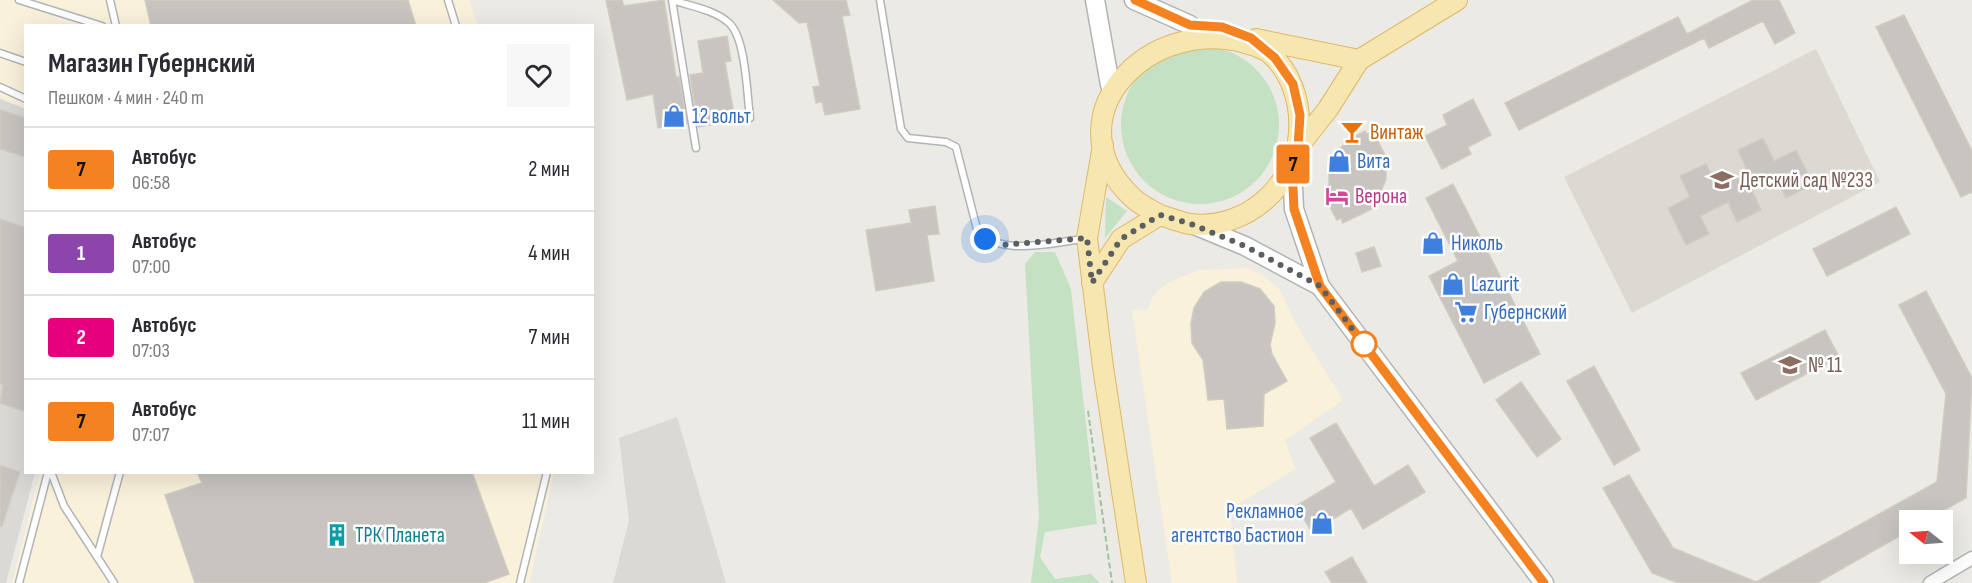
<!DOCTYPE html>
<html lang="ru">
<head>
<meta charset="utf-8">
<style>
  :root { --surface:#fff; --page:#f7f7f7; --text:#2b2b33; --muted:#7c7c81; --line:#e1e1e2 }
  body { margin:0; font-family:"Sofia Sans Condensed",sans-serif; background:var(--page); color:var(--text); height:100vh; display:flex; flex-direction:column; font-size:22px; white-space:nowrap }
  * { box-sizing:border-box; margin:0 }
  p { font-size:20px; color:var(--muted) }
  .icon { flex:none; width:33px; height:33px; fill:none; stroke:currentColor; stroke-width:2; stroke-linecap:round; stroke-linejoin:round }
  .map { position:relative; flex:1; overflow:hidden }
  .panel { position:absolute; left:24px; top:24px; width:570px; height:450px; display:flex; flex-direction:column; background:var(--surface); border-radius:0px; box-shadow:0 6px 24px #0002 }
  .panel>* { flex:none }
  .badge { padding:0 12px; border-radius:4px; font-size:21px; line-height:39px }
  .needle { width:39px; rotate:287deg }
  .buttons { position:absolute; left:1899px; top:510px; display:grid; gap:12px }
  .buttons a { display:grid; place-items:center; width:54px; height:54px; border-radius:0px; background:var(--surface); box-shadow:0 6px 24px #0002; font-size:30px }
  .you { position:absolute; width:30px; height:30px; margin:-15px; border:4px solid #fff; border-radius:50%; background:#1a73e8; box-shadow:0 0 0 9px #1a73e833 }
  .map>.badge { position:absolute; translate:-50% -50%; box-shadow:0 0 0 3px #fff }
  .round { display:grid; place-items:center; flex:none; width:63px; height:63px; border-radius:0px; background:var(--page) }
  .overview { display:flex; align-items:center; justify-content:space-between; height:102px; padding:0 24px }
  h1 { font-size:28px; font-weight:700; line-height:45px }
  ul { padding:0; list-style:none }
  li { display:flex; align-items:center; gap:18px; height:84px; padding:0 24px; border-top:2px solid var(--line) }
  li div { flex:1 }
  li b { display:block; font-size:22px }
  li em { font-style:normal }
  li .badge { min-width:66px; font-weight:700; text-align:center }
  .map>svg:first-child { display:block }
  .commercial { fill:#faf1db }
  .industrial { fill:#dbd9d6 }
  .education { fill:#dcd9d2 }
  .green { fill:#c5e1c3 }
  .building { fill:#c8c5c0; stroke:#d0cbc3; stroke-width:1.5 }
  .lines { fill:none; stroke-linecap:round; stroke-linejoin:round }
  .lane-casing { stroke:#b1b4b7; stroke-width:9 }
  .street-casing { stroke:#b1b4b7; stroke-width:15 }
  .secondary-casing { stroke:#b0b3b7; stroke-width:21 }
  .primary-casing { stroke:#e1b768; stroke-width:22 }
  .path { stroke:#9cc2a5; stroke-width:2; stroke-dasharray:6 3; stroke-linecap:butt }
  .lane { stroke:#fff; stroke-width:6 }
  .street { stroke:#fff; stroke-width:12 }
  .secondary { stroke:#fff; stroke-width:18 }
  .primary { stroke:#f6e6af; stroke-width:20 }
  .line-casing { stroke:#fff; stroke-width:14 }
  .line { stroke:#f58220; stroke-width:9 }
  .walk { stroke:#5c5f62; stroke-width:6; stroke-dasharray:0 10.8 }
  .stop-dot { fill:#fff; stroke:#f58220; stroke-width:3 }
  .labels { text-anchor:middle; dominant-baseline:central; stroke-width:5; stroke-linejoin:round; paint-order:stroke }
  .shop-label { font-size:21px; fill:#366cbe; stroke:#fff; text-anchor:start }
  .food-label { font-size:21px; fill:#c56008; stroke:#fff; text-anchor:start }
  .education-label { font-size:21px; fill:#785e54; stroke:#fff; text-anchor:start }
  .hotel-label { font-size:21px; fill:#b23c85; stroke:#fff; text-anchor:start }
  .culture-label { font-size:21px; fill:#0d838f; stroke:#fff; text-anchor:start }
</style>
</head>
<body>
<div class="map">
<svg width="1972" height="583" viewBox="0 0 1972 583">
  <rect width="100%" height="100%" fill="#eceae4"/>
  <path class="commercial" d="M0 0H469L478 25 26 26 25 108 0 98Z
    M1248 268 1264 276 1280 290 1294 321 1343 400 1285 440 1295 469 1230 509 1237 583H1172L1132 311 1148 309 1152 298 1163 286 1178 278 1200 270Z
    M40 473H554L529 583H12Z"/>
  <path class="industrial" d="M0 99 25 109 26 472 35 473 6 583H0Z
    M677 417 726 583H613L629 520 619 438Z"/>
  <path class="education" d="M1816 49 1880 182 1632 313 1564 177Z"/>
  <path class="green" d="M1121 125a79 79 0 1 1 158 0a79 79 0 1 1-158 0Z
    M1106 197 1127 211 1105 238Z
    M1035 252H1055L1071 289 1097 524 1045 532 1040 557 1055 579 1091 574 1100 583H1031L1039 518 1025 264Z"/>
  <path class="building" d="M145 0H408L416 26H151Z
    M606 0H622L624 6 664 0 676 77H679L687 123 658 128 653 94 627 100Z
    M773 0H846L850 15 842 16 860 109 825 115 822 102 816 103 813 87 820 86 807 22 799 23Z
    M1753 0H1779L1795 33 1775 44 1763 21 1709 48 1704 38 1519 130 1505 103 1678 17 1687 34Z
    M1904 15 1972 151V192L1961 197 1876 27Z
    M727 36 731 61 725 62 735 121 698 127 690 75 703 73 698 41Z
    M1473 99 1491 135 1468 147 1471 154 1442 169 1425 136 1447 125 1443 115Z
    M0 110 26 118V157L0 149Z
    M1365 131 1367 134 1373 131 1388 161 1386 163V179L1380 194 1371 202 1374 208 1343 223 1341 218 1337 220 1329 205V171L1336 154 1347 140Z
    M1763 138 1774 161 1796 150 1813 184 1786 198 1775 176 1751 188 1761 210 1737 222 1728 202 1700 216 1709 234 1686 245 1668 208 1690 197 1680 176 1706 164 1718 187 1748 172 1738 150Z
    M1453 184 1540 354 1484 383 1429 276 1458 261 1426 198Z
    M935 206 939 234 927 235 934 281 876 291 866 230 911 223 909 210Z
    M1896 207 1910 234 1827 276 1813 249Z
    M0 219 26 228V412L0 403 3 384H0Z
    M1374 247 1381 266 1362 272 1356 253Z
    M1221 282H1241L1260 289 1274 306 1275 323 1270 345 1272 354 1287 381 1264 394 1263 426 1227 429 1224 399 1208 400 1203 360 1192 343 1191 324 1194 308 1204 292Z
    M1926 291 1972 378 1966 498 1926 520H1910V530L1817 583H1678L1652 573 1603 488 1629 475 1673 548 1756 582 1937 482 1946 394 1899 305Z
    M1825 330 1839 357 1756 400 1741 373Z
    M1594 366 1640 450 1614 465 1567 381Z
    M1521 382 1561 439 1537 457 1496 400Z
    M1336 423 1374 486 1408 465 1425 492 1363 529 1351 508 1312 532 1296 506 1336 482 1310 438Z
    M0 465 20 472 2 526H0Z
    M197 472H472L509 574 484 583H195L165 495 202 483Z
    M1352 557 1367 583H1332L1325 572Z"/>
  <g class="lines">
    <g class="lane-casing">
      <path id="lane" d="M19 0 102 26
        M110 0 116 26
        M448 0 456 26
        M672 0C690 6 715 10 729 23 746 38 747 95 750 118
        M672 0 696 148
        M880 0 901 129 908 138 946 142 956 147 977 229C999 258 1053 242 1084 239
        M0 53 26 62
        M0 87 26 99
        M51 472 64 506 114 583
        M97 557 120 472
        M19 583 48 472
        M520 583 547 472"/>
    </g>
    <g class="street-casing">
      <path id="street" d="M1930 583 1972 558"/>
    </g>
    <g class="secondary-casing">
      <path id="secondary" d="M1095 0 1110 85
        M1134 0 1190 25
        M1292 166 1294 209 1320 286 1544 583
        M1192 224 1245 246 1320 286"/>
    </g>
    <g class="primary-casing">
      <path id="primary" d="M1256 39 1359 60
        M1103 145 1087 238 1103 367 1136 583
        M1298 147 1328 109 1359 60 1457 0
        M1092 283 1121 239 1160 215C1170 218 1180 222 1190 224 1246 231 1296 185 1299 132 1301 102 1291 70 1267 51 1161 0 1043 114 1133 198 1140 205 1151 210 1160 215"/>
    </g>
    <path class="path" d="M1088 411 1112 583"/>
    <use href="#lane" class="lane"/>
    <use href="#street" class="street"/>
    <use href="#secondary" class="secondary"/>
    <use href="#primary" class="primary"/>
  </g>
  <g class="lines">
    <g class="line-casing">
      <path id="line" d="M1135 0 1190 25 1222 27 1251 38 1275 58 1293 84 1300 115 1298 147 1292 166 1294 209 1320 286 1544 583"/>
    </g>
    <use href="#line" class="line"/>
    <path class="walk" d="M985 239 1001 245 1087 238 1092 283 1121 239 1160 215 1191 224 1245 246 1320 286 1369 351 1364 344"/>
  </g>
  <defs>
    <g id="shop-bare" transform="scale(1.8)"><path d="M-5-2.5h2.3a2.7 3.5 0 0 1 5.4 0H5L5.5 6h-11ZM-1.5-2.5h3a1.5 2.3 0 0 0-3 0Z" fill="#3f7fe0" stroke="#fff" stroke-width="2.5" paint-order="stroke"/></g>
    <g id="bar-bare" transform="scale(1.8)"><path d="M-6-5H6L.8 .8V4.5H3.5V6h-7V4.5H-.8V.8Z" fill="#e8710a" stroke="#fff" stroke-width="2.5" paint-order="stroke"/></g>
    <g id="school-bare" transform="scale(1.8)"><path d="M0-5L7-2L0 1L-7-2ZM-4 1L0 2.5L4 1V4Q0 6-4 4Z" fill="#8d6e63" stroke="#fff" stroke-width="2.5" paint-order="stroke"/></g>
    <g id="hotel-bare" transform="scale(1.8)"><path d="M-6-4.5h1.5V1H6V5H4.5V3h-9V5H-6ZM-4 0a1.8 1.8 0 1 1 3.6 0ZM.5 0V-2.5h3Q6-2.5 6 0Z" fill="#d1479c" stroke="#fff" stroke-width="2.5" paint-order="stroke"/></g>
    <g id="supermarket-bare" transform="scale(1.8)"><path d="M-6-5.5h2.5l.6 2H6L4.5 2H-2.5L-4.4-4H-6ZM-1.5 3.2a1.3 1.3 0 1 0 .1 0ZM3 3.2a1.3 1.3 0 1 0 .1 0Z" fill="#3f7fe0" stroke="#fff" stroke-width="2.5" paint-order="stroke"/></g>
    <g id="building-bare" transform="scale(1.8)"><path d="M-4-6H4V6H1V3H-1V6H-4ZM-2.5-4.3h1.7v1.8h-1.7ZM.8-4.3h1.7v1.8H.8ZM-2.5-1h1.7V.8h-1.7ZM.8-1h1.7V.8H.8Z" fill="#0f9aa8" stroke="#fff" stroke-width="2.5" paint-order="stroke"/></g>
  </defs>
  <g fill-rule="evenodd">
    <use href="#shop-bare" x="674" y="116"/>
    <use href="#bar-bare" x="1352" y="132"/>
    <use href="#shop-bare" x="1339" y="161"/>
    <use href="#school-bare" x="1722" y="180"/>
    <use href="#hotel-bare" x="1337" y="196"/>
    <use href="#shop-bare" x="1433" y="243"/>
    <use href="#shop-bare" x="1453" y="284"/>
    <use href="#supermarket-bare" x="1466" y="312"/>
    <use href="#school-bare" x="1790" y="365"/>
    <use href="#shop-bare" x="1322" y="523"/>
    <use href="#building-bare" x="337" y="535"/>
  </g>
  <circle class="stop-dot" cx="1364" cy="344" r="12"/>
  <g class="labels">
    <g class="shop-label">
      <text x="692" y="116">12 вольт</text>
      <text x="1357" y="161">Вита</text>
      <text x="1451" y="243">Николь</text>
      <text x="1471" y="284">Lazurit</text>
      <text x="1484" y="312">Губернский</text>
      <text x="1304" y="511" text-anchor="end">Рекламное<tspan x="1304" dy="24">агентство Бастион</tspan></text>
    </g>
    <g class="food-label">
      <text x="1370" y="132">Винтаж</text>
    </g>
    <g class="education-label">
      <text x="1740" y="180">Детский сад №233</text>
      <text x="1808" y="365">№ 11</text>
    </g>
    <g class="hotel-label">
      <text x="1355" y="196">Верона</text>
    </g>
    <g class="culture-label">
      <text x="355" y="535">ТРК Планета</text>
    </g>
  </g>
</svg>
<div class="buttons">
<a><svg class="needle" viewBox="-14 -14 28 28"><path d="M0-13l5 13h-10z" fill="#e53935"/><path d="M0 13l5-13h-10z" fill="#7c7c81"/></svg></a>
</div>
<div class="you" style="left:985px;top:239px"></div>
<b class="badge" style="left:1293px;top:164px;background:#f58220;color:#111">7</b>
<section class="panel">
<div class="overview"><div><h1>Магазин Губернский</h1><p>Пешком · 4 мин · 240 m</p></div><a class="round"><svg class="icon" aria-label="heart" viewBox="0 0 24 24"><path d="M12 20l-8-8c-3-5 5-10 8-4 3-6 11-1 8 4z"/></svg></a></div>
<ul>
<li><span class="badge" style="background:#f58220;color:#111">7</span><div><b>Автобус</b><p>06:58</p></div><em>2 мин</em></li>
<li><span class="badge" style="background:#8e44ad;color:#fff">1</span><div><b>Автобус</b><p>07:00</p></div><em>4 мин</em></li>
<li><span class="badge" style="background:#e6007e;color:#fff">2</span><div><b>Автобус</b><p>07:03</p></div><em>7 мин</em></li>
<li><span class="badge" style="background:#f58220;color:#111">7</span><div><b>Автобус</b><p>07:07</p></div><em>11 мин</em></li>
</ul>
</section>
</div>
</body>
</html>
